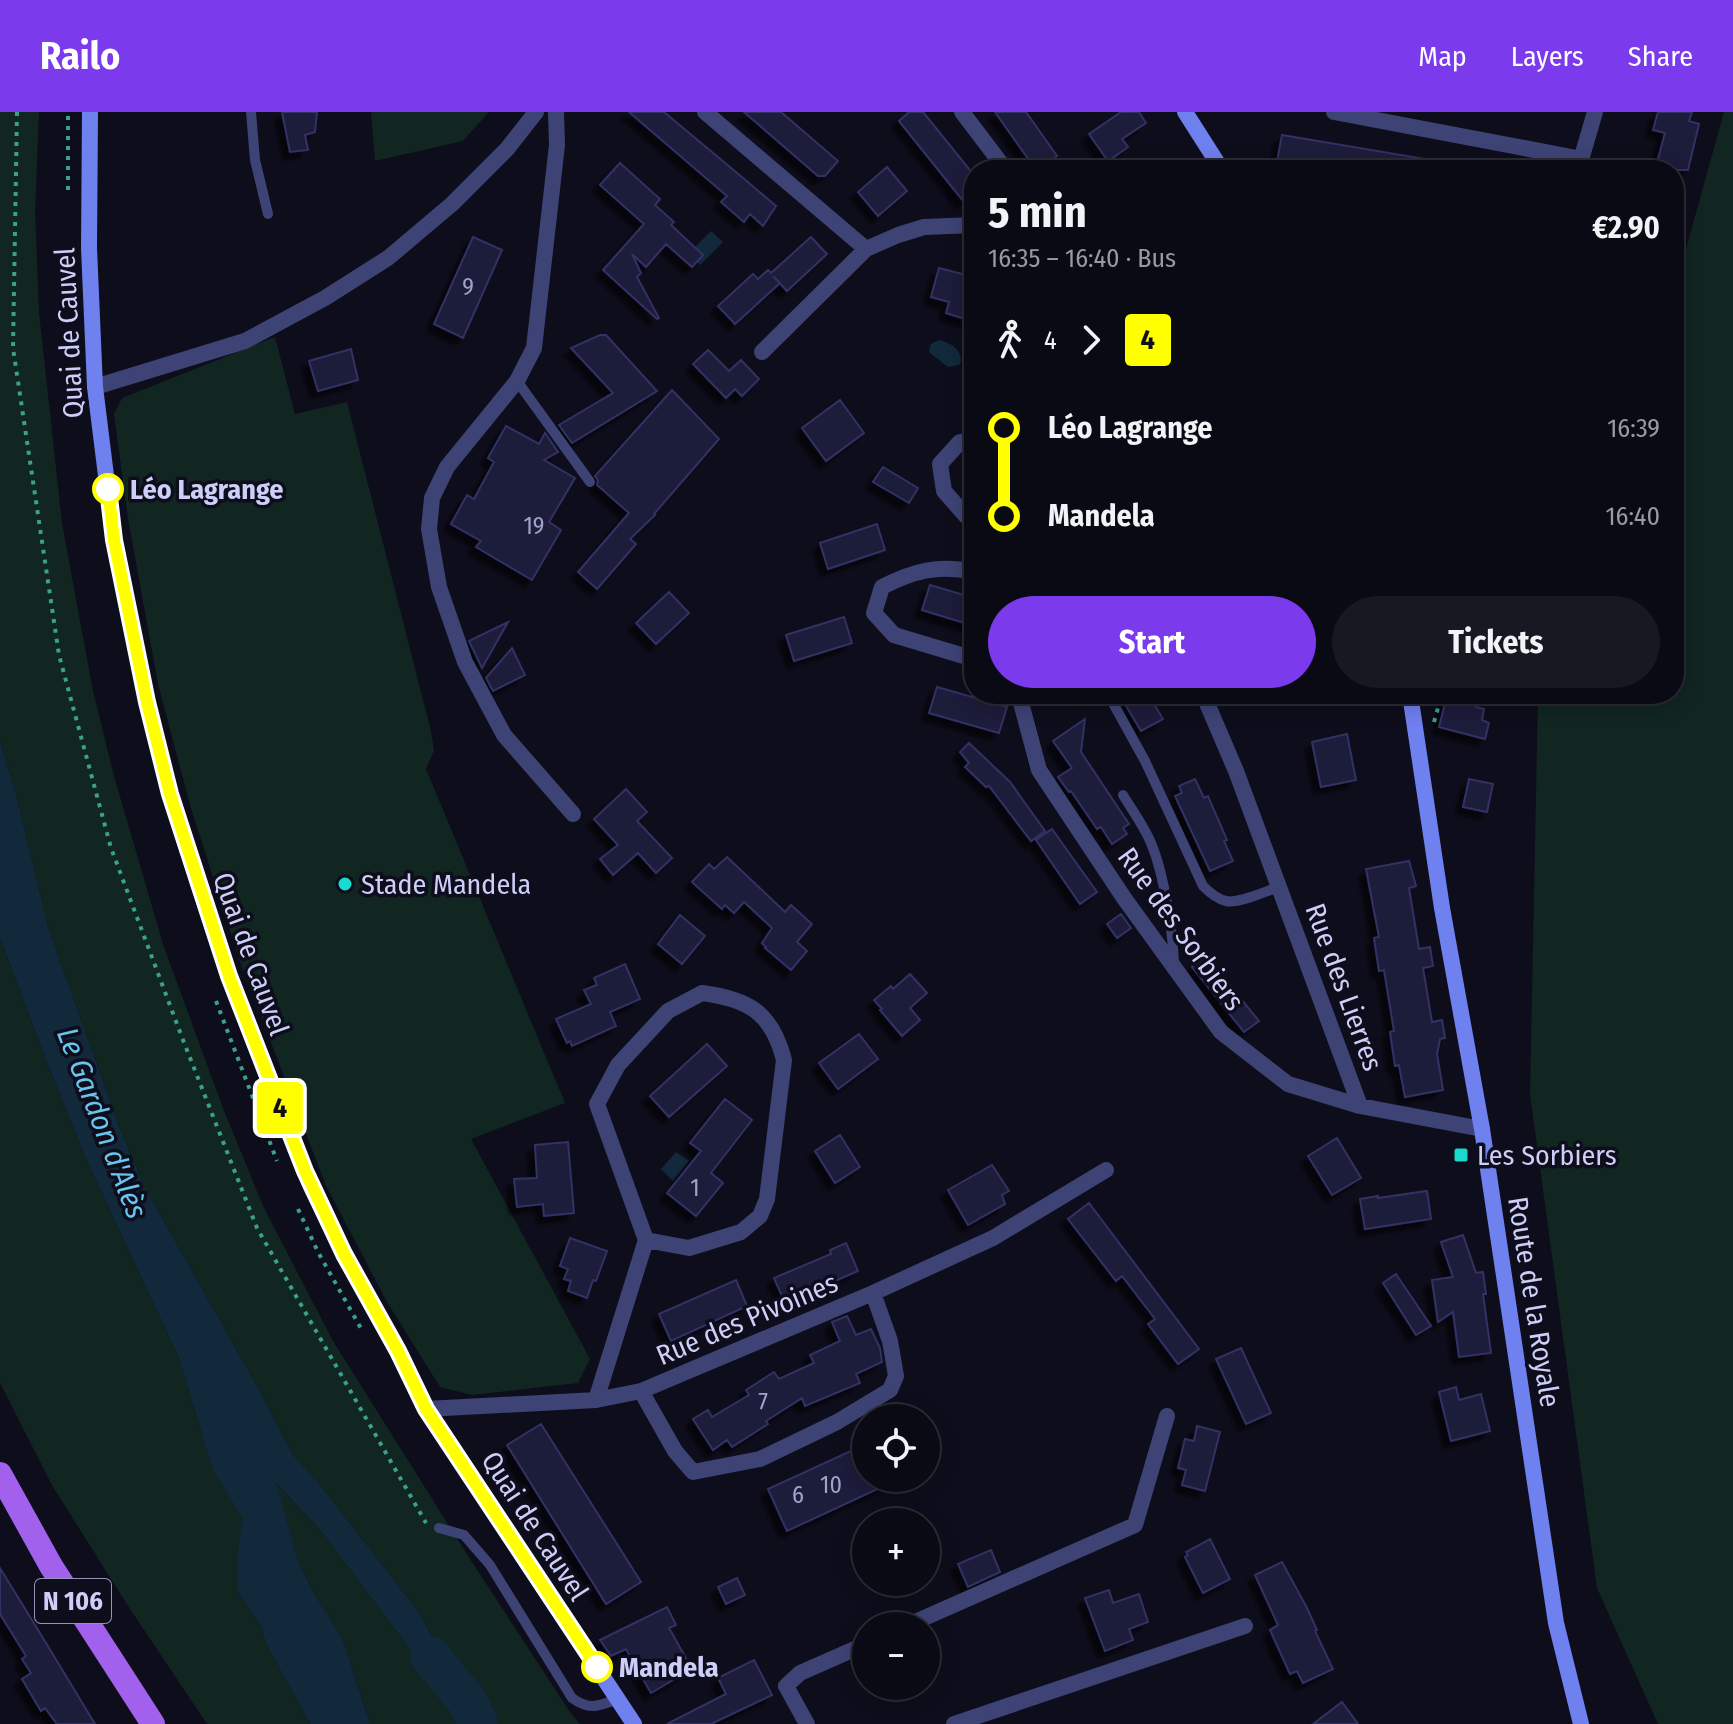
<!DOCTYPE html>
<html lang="en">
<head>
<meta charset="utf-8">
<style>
  :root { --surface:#0a0a14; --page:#181822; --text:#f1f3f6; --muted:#999aa0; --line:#2a2b34; --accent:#7c3aed }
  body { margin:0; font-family:"Fira Sans Condensed",sans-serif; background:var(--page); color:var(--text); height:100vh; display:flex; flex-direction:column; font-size:30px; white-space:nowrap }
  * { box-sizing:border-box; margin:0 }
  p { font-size:26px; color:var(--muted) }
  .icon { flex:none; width:44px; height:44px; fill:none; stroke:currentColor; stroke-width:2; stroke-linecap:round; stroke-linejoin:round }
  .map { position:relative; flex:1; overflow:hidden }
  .panel { position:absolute; left:964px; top:48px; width:720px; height:544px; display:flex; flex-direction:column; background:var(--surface); border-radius:32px; box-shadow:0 4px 20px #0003,0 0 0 2px var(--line) }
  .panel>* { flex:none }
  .badge { padding:0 16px; border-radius:6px; font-size:28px; line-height:52px }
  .buttons { position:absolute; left:852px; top:1292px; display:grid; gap:16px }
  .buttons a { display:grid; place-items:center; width:88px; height:88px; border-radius:50%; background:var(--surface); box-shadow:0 4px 20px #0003,0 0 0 2px var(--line); font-size:40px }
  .map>.badge { position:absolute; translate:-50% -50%; box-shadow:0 0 0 4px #fff }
  .legs { display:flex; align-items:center; gap:12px; height:88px; padding:0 24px; font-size:26px }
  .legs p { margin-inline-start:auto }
  .headline { display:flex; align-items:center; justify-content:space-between; height:136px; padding:0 24px }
  h1 { font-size:44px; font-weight:700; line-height:60px }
  .button { display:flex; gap:16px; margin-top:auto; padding:16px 24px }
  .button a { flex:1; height:92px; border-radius:48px; background:var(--accent); color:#fff; font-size:32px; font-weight:700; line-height:92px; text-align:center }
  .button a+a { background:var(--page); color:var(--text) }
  ul { padding:0 24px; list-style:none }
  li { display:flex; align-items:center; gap:28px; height:88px; font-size:30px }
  li i { display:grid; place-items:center; width:12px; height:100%; margin:0 10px; background:currentColor }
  li i::after { content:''; width:20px; height:20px; margin:-10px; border:6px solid; border-radius:50%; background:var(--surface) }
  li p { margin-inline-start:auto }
  li:first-child i { background:linear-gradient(#0000 50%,currentColor 0) }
  li:last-child i { background:linear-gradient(currentColor 50%,#0000 0) }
  header { display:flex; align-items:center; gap:48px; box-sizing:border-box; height:112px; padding:0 40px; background:var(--accent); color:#fff }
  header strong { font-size:38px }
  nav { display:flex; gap:44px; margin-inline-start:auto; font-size:28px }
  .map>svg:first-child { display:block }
  .green { fill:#112521 }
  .water { fill:#11293b }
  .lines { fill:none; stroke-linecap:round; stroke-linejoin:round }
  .river { stroke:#11293b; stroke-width:40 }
  .building { fill:#1d1c3a; stroke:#323064; stroke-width:2; filter:url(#shadow) }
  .path { stroke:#3aa18a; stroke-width:4; stroke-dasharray:4 6; stroke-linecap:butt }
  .lane { stroke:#3d4475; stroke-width:10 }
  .street { stroke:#3d4475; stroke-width:16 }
  .secondary { stroke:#6f80ef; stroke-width:16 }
  .primary { stroke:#a261ed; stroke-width:24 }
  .line-1-casing { stroke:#fff; stroke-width:18 }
  .line-1 { stroke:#ff0; stroke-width:12 }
  .stop-1-dot { fill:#fff; stroke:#ff0; stroke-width:4 }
  .poi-dot { fill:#19dace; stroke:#0e0d1b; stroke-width:3 }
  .labels { text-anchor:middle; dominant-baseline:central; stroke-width:7; stroke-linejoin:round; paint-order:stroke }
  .number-label { font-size:24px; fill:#a1a2c9 }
  .shield { fill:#0e0d1b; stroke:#9495b6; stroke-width:2 }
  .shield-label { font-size:26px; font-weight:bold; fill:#cdcff9 }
  .street-label { font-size:28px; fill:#cdcff9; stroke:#0e0d1b }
  .stop-label { font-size:28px; font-weight:bold; fill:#cdcff9; stroke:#0e0d1b; text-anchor:start }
  .poi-label { font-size:28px; fill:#cdcff9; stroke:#0e0d1b; text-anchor:start }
  .water-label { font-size:30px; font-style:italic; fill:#67c5ee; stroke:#0e0d1b }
</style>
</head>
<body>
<header>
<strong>Railo</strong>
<nav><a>Map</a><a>Layers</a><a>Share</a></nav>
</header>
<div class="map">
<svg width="1733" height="1612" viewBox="0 0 1733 1612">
  <defs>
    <filter id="shadow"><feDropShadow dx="-7" dy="7" stdDeviation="2" flood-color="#0009"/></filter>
  </defs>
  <rect width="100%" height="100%" fill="#0e0d1b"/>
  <path class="green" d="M0 0H39L35 99 39 200 62 411 93 579 114 664 163 832 224 999 264 1096 333 1229 470 1447 570 1600 580 1612H370L342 1525 315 1483 299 1452 274 1369 320 1418 419 1549 464 1584 419 1500 318 1370 293 1343 257 1274 144 1074 119 1014 48 815 15 678 0 630Z
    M371 0H489L463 29 375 49Z
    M1724 0H1733V1612H1658L1597 1476 1530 982 1538 582H1674V180Z
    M275 225 295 302 347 290 431 619 434 639 426 657 565 991 471 1027 590 1247 578 1271 472 1283 440 1275 387 1190 326 1074 240 850 190 693 158 572 128 407 114 302 122 286Z
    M0 826 46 948 86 1047 179 1246 213 1359 244 1406 238 1438V1480L261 1514 266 1532 310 1612H207L130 1497 53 1375 0 1271Z"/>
  <path class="water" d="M711 119 723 130 700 153 688 142Z
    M939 228C950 231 961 236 961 249L959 253 948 255 930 241 929 238 931 232Z
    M0 630 15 678 48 815 119 1014 144 1074 257 1274 293 1343 318 1370 419 1500 465 1586 419 1549 320 1418 276 1371 299 1452 315 1483 342 1525 370 1612H310L266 1532 261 1514 238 1480V1438L243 1406 213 1359 179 1246 86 1047 46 948 0 826Z
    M676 1040 689 1049 673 1069 661 1057Z"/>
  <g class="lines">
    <path class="river" d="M430 1544 468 1590 478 1612"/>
  </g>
  <path class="building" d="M282 0H317L315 20 305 23 308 38 290 40Z
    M629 0H664L743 66 776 94 763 114 750 102 744 110 721 90 727 84Z
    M744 0H781L838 49 825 64H818Z
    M909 0H923L974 63V82L964 90 899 9Z
    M995 0H1026L1057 44 1036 58Z
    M1121 0H1139L1146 11 1122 27 1128 35 1108 49 1089 22Z
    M1658 0H1692L1689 9 1699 12 1688 58H1655L1665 21 1653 18Z
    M1282 23 1431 48 1430 58H1326L1277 50Z
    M620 51 660 87 655 93 674 110 671 113 703 143 692 155 666 132 646 155 632 142 641 161 637 165 659 206 657 207 603 158 644 112 600 73Z
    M887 55 907 79 878 104 858 80Z
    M473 125 502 138 463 226 434 212Z
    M811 125 827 142 787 179 773 164 780 171 735 212 718 194 753 162 758 167 768 158 771 161Z
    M939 156 974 165V188L968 208 946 201 949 190 931 185Z
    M600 223H606L657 279 572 331 559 313 613 281 571 236Z
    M351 237 358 268 318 279 309 249Z
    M708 238 729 259 741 248 759 267 742 284 735 277 726 286 693 252Z
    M672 278 719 327 654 402 655 403 630 427 636 432 597 477 578 460 629 401 597 373 598 368 595 364Z
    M840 288 864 321 826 349 802 316Z
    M506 314 539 332 545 321 558 340 544 348 575 366 549 410 561 418 532 468 476 435 481 429 451 412 467 383 474 387 494 350 488 346Z
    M883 355 918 376 909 391 873 370Z
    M877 412 885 438 828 457 820 431Z
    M930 473 974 486V514L922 498Z
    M669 480 689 501 656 532 636 511Z
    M844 505 852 531 794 549 786 523Z
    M508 510 482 556 469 529Z
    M512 536 525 563 493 579 486 566Z
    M937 575 1007 595 999 621 929 601Z
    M1119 582H1148L1163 607 1141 619Z
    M1447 584 1477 592 1476 595 1484 597 1482 608 1489 611 1485 627 1439 615Z
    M1085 607 1081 640 1129 712 1123 716 1127 722 1112 732 1101 715 1097 717 1071 679 1069 680 1058 665 1072 656 1053 629Z
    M1347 622 1356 668 1321 675 1312 630Z
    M969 631 1010 670 1045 719 1031 729 989 674 986 675 965 655 969 651 960 640Z
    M1195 667 1204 686 1208 684 1227 728 1224 729 1233 749 1210 759 1175 684 1182 681 1179 674Z
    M1469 667 1493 672 1487 700 1463 695Z
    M626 677 647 700 637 709 672 746 656 761 638 741 613 763 600 747 618 733 594 707Z
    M1052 717 1097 780 1080 792 1036 728Z
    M727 745 785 800 791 793 812 812 797 830 807 839 791 858 765 836 766 835 762 831 772 816 744 790 734 801 725 793 722 797 692 770 709 752 714 757Z
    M1409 749 1416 774 1409 776 1419 837 1430 835 1433 854 1423 856 1432 910 1442 908 1445 926 1440 927 1437 942 1443 978 1405 985 1399 953 1395 954 1390 920 1394 919 1384 858 1379 859 1374 826 1379 825 1366 757Z
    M1121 802 1131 816 1117 826 1107 812Z
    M680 803 705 824 682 852 658 832Z
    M1206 844 1259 909 1244 920 1192 855Z
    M625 852 640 887 610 900 616 914 572 934 570 929 567 931 556 907 591 892 584 878 597 873 594 866Z
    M910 862 927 881 910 896 920 908 902 924 880 898 882 897 874 888 891 874 893 877Z
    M859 922 878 947 838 977 819 951Z
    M707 932 727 954 669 1005 650 984Z
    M725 987 752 1008 711 1061 723 1071 696 1104 667 1081 701 1039 690 1031Z
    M840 1023 860 1055 835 1071 815 1039Z
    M1337 1026 1361 1066 1332 1083 1308 1044Z
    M568 1030 574 1101 544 1104 543 1092 517 1095 514 1067 537 1066 535 1033Z
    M992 1053 1009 1079 1002 1083 1005 1092 968 1113 948 1078Z
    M1427 1079 1431 1107 1365 1117 1360 1087 1378 1084V1086Z
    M1089 1091 1199 1237 1178 1252 1148 1212 1155 1207 1122 1164 1116 1169 1068 1107Z
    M1463 1123 1476 1161 1483 1160 1486 1182H1483L1491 1241 1459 1245 1453 1200 1438 1210 1432 1168 1453 1165 1441 1130Z
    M570 1126 607 1139 596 1169 593 1168 587 1186 568 1179 571 1169 564 1167 568 1157 560 1154Z
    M846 1131 858 1159 785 1191 774 1166 831 1142 830 1138Z
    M1396 1162 1431 1214 1416 1223 1383 1171Z
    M736 1168 747 1194 671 1229 659 1202Z
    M847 1204 856 1223 871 1217 880 1236 882 1250 856 1262 860 1271 805 1294 802 1286 766 1309 768 1312 732 1335 727 1328 713 1338 693 1307 708 1298 712 1305 749 1283 746 1278 774 1260 779 1267 814 1251 810 1243 840 1229 832 1210Z
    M1241 1236 1271 1301 1246 1312 1216 1247Z
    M1456 1275 1459 1288 1481 1282 1490 1319 1451 1329 1439 1280Z
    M541 1312 641 1470 606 1492 507 1333Z
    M1197 1314 1220 1320 1205 1379 1182 1373 1186 1358 1178 1356 1185 1327 1194 1329Z
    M866 1332V1366H901L787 1419 768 1377Z
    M1210 1427 1230 1467 1203 1481 1185 1445 1188 1443 1186 1440Z
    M991 1438 1000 1460 968 1475 958 1452Z
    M1282 1450 1307 1496 1317 1518 1315 1519 1333 1557 1303 1571 1297 1559 1290 1562 1270 1518 1278 1513 1255 1463Z
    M0 1456 46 1531 95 1612H57L45 1596 41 1599 22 1567 31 1561 22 1547 26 1544 0 1502Z
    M737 1466 745 1483 726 1492 718 1475Z
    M1109 1478 1113 1491 1139 1482 1148 1510 1129 1517 1133 1528 1105 1539 1085 1486Z
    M667 1495 676 1513 669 1516 692 1557 651 1581 626 1537 611 1544 600 1528Z
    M754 1548 772 1583 711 1612H667L726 1582 718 1566Z
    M1342 1590 1358 1612H1313Z"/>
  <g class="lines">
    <path class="path" d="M17 0 13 236 59 543 111 736 183 928 257 1116 426 1411
      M68 78V0
      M1434 610 1442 582
      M216 889 277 1049
      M298 1097 318 1140 363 1220"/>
    <path class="lane" d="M251 0 255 48 268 102
      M517 269 590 370
      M1108 582 1145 649 1203 774C1209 780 1217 787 1226 789 1239 792 1266 779 1279 775
      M1123 683C1132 698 1144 714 1151 731 1164 762 1173 820 1174 853
      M439 1416 464 1423 490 1453 572 1586C590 1599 599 1594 618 1587"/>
    <path class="street" d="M556 0 557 33 534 236 517 269 447 355 432 386 429 417 439 475 465 550 504 623 573 702
      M705 0 866 137
      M962 0 1006 58
      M1334 0 1582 47
      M1578 58 1595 0
      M762 240 866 137 898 123 924 115 974 113
      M95 275 245 229 325 186 388 146 452 92 507 37 536 0
      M974 330H960L940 352 944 379 966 404 974 411
      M974 460C939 452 913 459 882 475L874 501 894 523 974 547
      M1026 582 1020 587 1039 658 1124 786 1221 920 1288 972 1360 994 1482 1017
      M1203 582 1236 659 1360 994
      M702 881C749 887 772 901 784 948L767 1087 760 1104 741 1120 689 1136 646 1128 597 992 618 953 668 899Z
      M641 1279 675 1339 693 1360 760 1347 837 1310 890 1278 896 1264 890 1229 873 1181
      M596 1288 641 1279 873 1181 993 1126 1106 1058
      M426 1297 596 1288 646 1128
      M906 1514 1135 1413 1167 1304
      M807 1612 786 1574 800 1561 866 1532
      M954 1612 1245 1514"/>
    <path class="secondary" d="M90 0 89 136 95 275 114 428 147 590 170 682 198 771 229 864 296 1039 311 1075 344 1142 398 1239 426 1297 634 1612
      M1185 0 1222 58
      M1410 582 1442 796 1482 1017 1556 1511 1581 1612"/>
    <path class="primary" d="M0 1362 51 1454 153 1612"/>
  </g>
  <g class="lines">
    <g class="line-1-casing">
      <path id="line-1" d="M108 377 114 428 147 590 170 682 229 864 305 1059 344 1142 398 1239 426 1297 597 1555"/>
    </g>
    <use href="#line-1" class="line-1"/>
  </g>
  <g class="stop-1-dot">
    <circle cx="108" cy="377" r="14"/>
    <circle cx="597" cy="1555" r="14"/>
  </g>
  <g class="poi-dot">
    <circle cx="345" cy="772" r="8"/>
    <rect x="1453" y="1035" width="16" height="16" rx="4"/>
  </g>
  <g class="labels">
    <g class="number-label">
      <text x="468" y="175">9</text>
      <text x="534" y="414">19</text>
      <text x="695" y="1076">1</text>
      <text x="763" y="1290">7</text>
      <text x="831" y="1373">10</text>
      <text x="798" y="1383">6</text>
    </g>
    <rect class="shield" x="35" y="1467" width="76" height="44" rx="6"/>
    <g class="shield-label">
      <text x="73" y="1489">N 106</text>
    </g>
    <g class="street-label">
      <text transform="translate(69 221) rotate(-93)">Quai de Cauvel</text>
      <text transform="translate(1181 817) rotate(54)">Rue des Sorbiers</text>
      <text transform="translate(251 842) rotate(70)">Quai de Cauvel</text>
      <text transform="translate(1344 875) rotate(70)">Rue des Lierres</text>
      <text transform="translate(1534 1190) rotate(81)">Route de la Royale</text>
      <text transform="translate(747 1207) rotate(-23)">Rue des Pivoines</text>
      <text transform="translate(535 1414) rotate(57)">Quai de Cauvel</text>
    </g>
    <g class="stop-label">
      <text x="130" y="377">Léo Lagrange</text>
      <text x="619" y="1555">Mandela</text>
    </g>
    <g class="poi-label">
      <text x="361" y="772">Stade Mandela</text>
      <text x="1477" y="1043">Les Sorbiers</text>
    </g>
    <g class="water-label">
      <text transform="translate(102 1011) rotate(69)">Le Gardon d'Alès</text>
    </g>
  </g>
</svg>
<div class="buttons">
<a><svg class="icon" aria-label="locate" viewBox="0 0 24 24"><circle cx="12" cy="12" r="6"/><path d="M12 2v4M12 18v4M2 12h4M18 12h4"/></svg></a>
<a>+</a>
<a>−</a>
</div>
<b class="badge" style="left:280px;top:996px;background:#ff0;color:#111">4</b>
<section class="panel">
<div class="headline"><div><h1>5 min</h1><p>16:35 – 16:40 · Bus</p></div><b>€2.90</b></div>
<div class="legs"><svg class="icon" aria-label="walk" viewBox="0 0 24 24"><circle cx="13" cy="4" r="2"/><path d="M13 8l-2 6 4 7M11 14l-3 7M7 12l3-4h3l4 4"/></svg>4<svg class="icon" aria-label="forward" viewBox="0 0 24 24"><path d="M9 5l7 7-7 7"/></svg><b class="badge" style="background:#ff0;color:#111">4</b></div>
<ul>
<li><i style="color:#ff0"></i><b>Léo Lagrange</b><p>16:39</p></li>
<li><i style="color:#ff0"></i><b>Mandela</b><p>16:40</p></li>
</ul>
<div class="button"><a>Start</a><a>Tickets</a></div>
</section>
</div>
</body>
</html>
